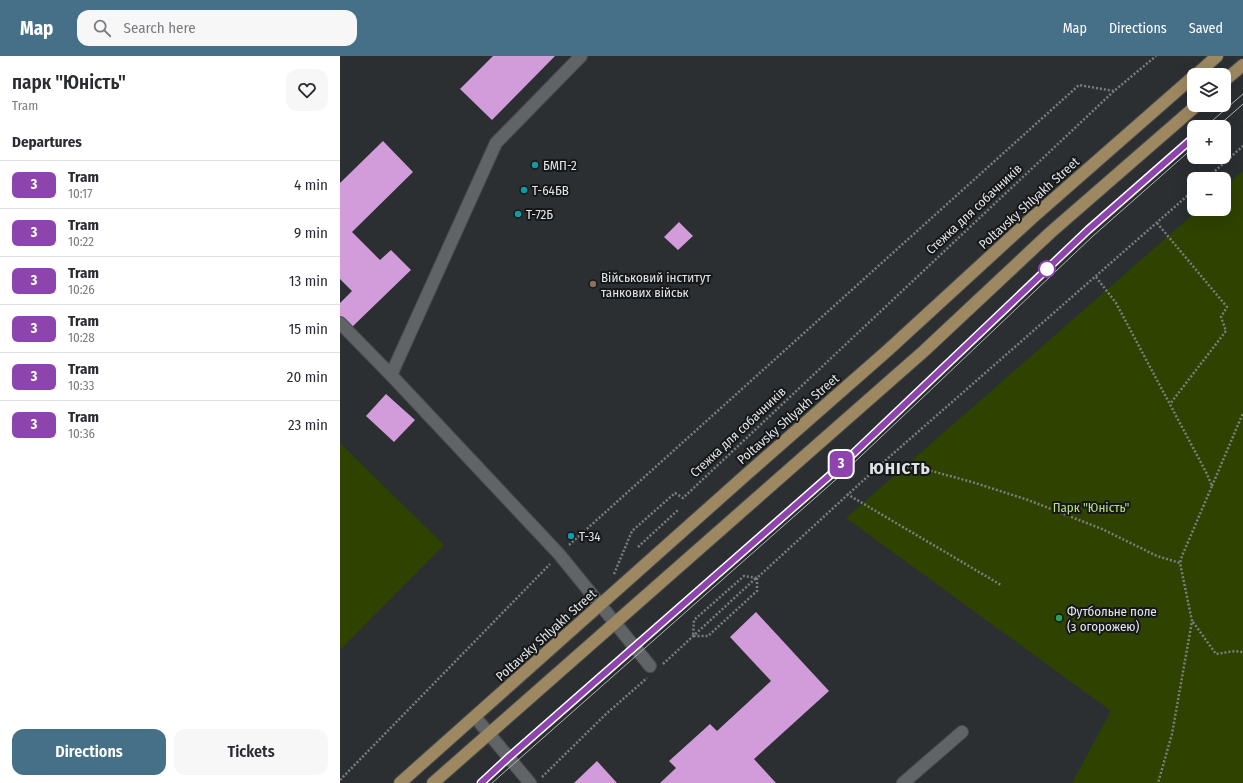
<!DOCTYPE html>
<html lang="en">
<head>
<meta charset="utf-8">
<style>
  :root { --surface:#fff; --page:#f7f7f7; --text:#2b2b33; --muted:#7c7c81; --line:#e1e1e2; --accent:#457087 }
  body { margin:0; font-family:"Fira Sans Condensed",sans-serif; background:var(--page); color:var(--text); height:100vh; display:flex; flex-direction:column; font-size:15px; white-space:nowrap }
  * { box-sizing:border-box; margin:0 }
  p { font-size:13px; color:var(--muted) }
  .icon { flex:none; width:22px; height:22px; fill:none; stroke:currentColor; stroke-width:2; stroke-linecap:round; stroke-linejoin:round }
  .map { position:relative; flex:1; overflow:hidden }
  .side { display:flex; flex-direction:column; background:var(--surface); width:340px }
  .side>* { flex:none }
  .badge { padding:0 8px; border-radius:6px; font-size:14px; line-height:26px }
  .buttons { position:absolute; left:847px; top:12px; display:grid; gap:8px }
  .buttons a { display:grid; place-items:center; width:44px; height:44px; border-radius:8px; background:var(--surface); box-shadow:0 4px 16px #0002; font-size:20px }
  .map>.badge { position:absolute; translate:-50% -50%; box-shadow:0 0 0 2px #fff }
  h2 { padding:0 12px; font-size:15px; line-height:36px }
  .round { display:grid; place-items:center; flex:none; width:42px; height:42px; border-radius:12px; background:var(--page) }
  .summary { display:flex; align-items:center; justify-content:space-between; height:68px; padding:0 12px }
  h1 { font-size:19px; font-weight:600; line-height:30px }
  .primary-button { display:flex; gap:8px; margin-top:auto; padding:8px 12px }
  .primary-button a { flex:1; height:46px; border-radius:12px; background:var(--accent); color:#fff; font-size:16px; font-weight:600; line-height:46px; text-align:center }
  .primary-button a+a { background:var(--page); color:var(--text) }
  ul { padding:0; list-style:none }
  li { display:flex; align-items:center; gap:12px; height:48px; padding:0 12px; border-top:1px solid var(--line) }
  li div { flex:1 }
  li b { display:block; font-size:15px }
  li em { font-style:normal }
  li .badge { min-width:44px; font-weight:700; text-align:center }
  header { display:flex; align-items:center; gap:24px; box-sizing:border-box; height:56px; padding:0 20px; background:var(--accent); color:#fff }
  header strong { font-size:19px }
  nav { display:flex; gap:22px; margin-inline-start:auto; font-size:14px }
  .search { width:280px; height:36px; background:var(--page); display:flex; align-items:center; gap:10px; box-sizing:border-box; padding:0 14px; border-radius:12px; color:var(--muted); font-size:15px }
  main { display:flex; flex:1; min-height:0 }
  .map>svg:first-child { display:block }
  .green { fill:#2f4200 }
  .building { fill:#d19cd9 }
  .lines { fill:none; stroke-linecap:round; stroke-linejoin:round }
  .minor-casing { stroke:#4a4c4f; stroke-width:14 }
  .major-casing { stroke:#4a4c4f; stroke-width:14 }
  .path { stroke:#7b7e81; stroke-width:2.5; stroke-dasharray:2 2; stroke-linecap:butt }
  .minor { stroke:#606467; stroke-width:12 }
  .major { stroke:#9d8861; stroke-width:12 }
  .tram { stroke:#b1b4b6; stroke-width:1 }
  .line-casing { stroke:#fff; stroke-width:9 }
  .line { stroke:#8e44ad; stroke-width:6 }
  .culture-dot { fill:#0f9aa8; stroke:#151718; stroke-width:1.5 }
  .stop-dot { fill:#fff; stroke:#8e44ad; stroke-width:2 }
  .education-dot { fill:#8d6e63; stroke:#151718; stroke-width:1.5 }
  .leisure-dot { fill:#2e9e5b; stroke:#151718; stroke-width:1.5 }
  .labels { text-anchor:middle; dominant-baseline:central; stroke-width:4; stroke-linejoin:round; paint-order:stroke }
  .poi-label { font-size:13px; fill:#e2e4e6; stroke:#151718; text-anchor:start }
  .street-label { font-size:13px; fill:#e2e4e6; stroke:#151718 }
  .park-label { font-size:13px; fill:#bae07d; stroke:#151718 }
  .district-label { font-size:17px; font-weight:bold; letter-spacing:1px; fill:#dfe3e7; stroke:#151718 }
</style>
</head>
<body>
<header>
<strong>Map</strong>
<div class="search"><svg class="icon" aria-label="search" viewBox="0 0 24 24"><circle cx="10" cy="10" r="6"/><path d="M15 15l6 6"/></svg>Search here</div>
<nav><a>Map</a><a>Directions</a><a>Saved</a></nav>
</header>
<main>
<section class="side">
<div class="summary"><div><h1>парк &quot;Юність&quot;</h1><p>Tram</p></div><a class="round"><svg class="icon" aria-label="heart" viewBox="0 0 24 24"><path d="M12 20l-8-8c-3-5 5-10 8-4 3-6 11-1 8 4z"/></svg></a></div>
<h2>Departures</h2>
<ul>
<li><span class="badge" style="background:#8e44ad;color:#fff">3</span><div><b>Tram</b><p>10:17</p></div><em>4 min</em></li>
<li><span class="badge" style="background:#8e44ad;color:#fff">3</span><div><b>Tram</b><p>10:22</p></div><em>9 min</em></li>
<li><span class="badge" style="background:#8e44ad;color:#fff">3</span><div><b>Tram</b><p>10:26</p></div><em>13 min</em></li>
<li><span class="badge" style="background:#8e44ad;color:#fff">3</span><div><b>Tram</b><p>10:28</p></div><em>15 min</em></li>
<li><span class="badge" style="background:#8e44ad;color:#fff">3</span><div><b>Tram</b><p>10:33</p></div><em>20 min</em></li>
<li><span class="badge" style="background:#8e44ad;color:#fff">3</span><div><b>Tram</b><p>10:36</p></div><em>23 min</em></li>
</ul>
<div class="primary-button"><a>Directions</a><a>Tickets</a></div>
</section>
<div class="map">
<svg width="903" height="727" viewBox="0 0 903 727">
  <rect width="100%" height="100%" fill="#2b2f32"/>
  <path class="green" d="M903 115V727H732L771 655 506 462 859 153H884V131Z
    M0 387 104 489 0 594Z"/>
  <path class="building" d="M153 0H215L152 64 120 33Z
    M43 85 73 116 12 176 40 204 51 194 71 214 11 272 0 261V247L12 235 0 223V127Z
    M339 166 353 180 338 194 324 181Z
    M46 338 75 364 54 386 26 360Z
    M416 556 489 635 414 703 436 727H320L336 712 329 705 370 668 377 675 431 625 390 581Z
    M257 705 277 727H234Z"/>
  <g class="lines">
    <g class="minor-casing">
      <path id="minor" d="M0 267 51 319 219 498 310 610
        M51 319 156 87 241 0
        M135 661 190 727
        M563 727 622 676"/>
    </g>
    <g class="major-casing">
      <path id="major" d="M856 19 877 0
        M884 25 903 9
        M60 727 408 417 547 295 692 162 854 20
        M93 727 584 295 711 176 857 49"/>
    </g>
    <path class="path" d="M866 123 903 90
      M817 167 887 251 881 261 886 275 830 348
      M756 221 776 247 867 418 872 430 842 500 840 507
      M539 410H561L584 413 632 426 688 444 762 473 817 500 840 507 852 565 832 678 818 727
      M872 430 903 357
      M507 438 661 529
      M229 489 739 29 774 35 816 0
      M298 491 338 454
      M274 518 292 475 335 437 343 442 774 35
      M417 522V535L368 580H353L354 564 404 520 417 522 539 410 854 134
      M853 566 876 598 895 595 903 596
      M323 608 416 522
      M202 721 266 658 307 622
      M0 724 210 508"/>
    <use href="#minor" class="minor"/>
    <use href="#major" class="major"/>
    <path class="tram" d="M865 71 903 38
      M877 71 903 48
      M141 727 169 701 495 414 748 174 854 81
      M152 727 501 419 753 180 854 91"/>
  </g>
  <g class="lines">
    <g class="line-casing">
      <path id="line" d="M141 727 169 701 496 414 748 174 854 81"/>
    </g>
    <use href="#line" class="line"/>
  </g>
  <g class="culture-dot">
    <circle cx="195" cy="109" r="4"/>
    <circle cx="184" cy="134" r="4"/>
    <circle cx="178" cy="158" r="4"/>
    <circle cx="231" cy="480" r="4"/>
  </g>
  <circle class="stop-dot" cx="707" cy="213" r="8"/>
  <circle class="education-dot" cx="253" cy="228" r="4"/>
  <circle class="leisure-dot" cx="719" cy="562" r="4"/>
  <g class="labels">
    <g class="poi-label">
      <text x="203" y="109">БМП-2</text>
      <text x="192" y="134">Т-64БВ</text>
      <text x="186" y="158">Т-72Б</text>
      <text x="261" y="221">Військовий інститут<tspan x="261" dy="15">танкових військ</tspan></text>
      <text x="239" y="480">T-34</text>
      <text x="727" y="555">Футбольне поле<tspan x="727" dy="15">(з огорожею)</tspan></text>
    </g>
    <g class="street-label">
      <text transform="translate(689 147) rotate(-42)">Poltavsky Shlyakh Street</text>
      <text transform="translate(634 153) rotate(-43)">Стежка для собачників</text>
      <text transform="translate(448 363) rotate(-41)">Poltavsky Shlyakh Street</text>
      <text transform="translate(398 376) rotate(-43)">Стежка для собачників</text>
      <text transform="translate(206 579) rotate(-42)">Poltavsky Shlyakh Street</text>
    </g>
    <g class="park-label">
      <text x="751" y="451">Парк "Юність"</text>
    </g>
    <g class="district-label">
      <text x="560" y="412">ЮНІСТЬ</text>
    </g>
  </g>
</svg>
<div class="buttons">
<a><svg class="icon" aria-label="layers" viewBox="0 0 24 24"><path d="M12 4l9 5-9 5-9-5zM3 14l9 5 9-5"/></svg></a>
<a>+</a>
<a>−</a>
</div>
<b class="badge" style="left:501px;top:408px;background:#8e44ad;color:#fff">3</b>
</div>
</main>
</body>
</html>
